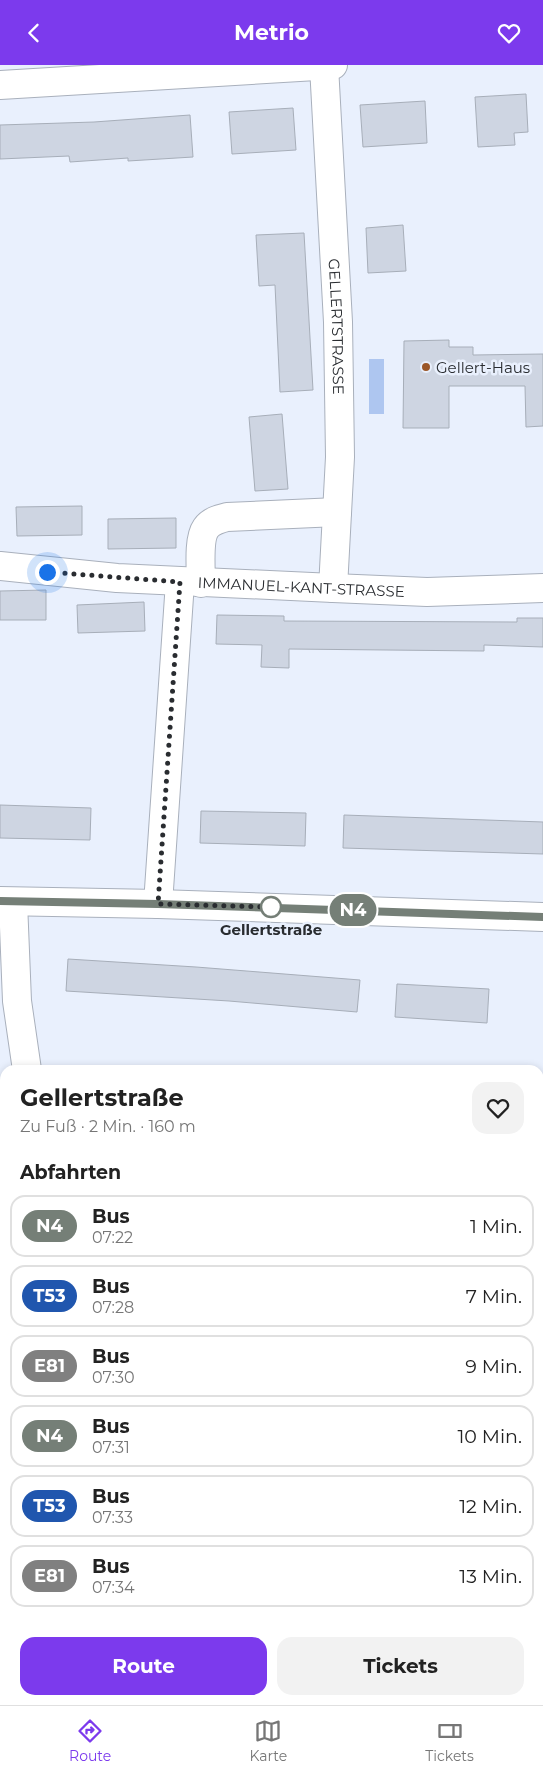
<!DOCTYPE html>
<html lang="de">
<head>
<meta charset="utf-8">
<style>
  :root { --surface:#fff; --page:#f2f2f2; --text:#222; --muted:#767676; --line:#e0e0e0; --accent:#7c3aed }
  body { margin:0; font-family:Montserrat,sans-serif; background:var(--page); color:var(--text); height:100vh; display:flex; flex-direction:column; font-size:19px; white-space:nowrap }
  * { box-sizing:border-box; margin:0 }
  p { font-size:16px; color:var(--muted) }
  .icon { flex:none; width:28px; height:28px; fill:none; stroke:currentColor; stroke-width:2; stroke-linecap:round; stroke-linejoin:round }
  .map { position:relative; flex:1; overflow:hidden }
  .side { position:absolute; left:0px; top:1000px; width:544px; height:640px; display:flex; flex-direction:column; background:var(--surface); border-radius:15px 15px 0 0; box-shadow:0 2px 8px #0003 }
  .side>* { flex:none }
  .badge { padding:0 10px; border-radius:16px; font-size:18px; line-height:32px }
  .you { position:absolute; width:25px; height:25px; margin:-12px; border:4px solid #fff; border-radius:50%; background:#1a73e8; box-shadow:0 0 0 8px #1a73e833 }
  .map>.badge { position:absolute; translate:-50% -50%; box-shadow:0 0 0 2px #fff }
  h2 { padding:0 20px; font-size:19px; line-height:45px }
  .round { display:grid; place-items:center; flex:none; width:52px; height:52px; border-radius:15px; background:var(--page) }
  .headline { display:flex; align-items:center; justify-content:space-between; height:85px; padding:0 20px }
  h1 { font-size:24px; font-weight:700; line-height:38px }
  .primary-button { display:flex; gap:10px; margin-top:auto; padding:10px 20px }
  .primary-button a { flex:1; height:58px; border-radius:15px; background:var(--accent); color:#fff; font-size:20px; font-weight:700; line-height:58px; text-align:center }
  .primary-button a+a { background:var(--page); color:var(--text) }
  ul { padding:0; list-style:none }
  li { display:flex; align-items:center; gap:15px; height:62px; margin:0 10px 8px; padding:0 10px; border:2px solid var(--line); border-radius:15px }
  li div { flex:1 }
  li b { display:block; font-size:19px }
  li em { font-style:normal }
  li .badge { min-width:55px; font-weight:700; text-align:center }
  header { display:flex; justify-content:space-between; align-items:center; height:65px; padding:0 20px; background:var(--accent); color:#fff; font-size:22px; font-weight:700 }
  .tab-bar { display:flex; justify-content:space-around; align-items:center; height:70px; border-top:1px solid var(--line); background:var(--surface); font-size:14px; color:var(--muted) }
  .tab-bar a { display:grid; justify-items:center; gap:2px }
  .tab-bar .current { color:var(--accent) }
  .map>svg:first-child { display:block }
  .built { fill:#dbe5f8 }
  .green { fill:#aec6f0 }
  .building { fill:#ced5e2; stroke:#a7aeb9 }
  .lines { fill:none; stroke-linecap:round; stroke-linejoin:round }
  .minor-casing { stroke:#a9b0bc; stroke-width:30 }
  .minor { stroke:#fff; stroke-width:28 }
  .line-casing { stroke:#fff; stroke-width:11 }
  .line { stroke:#757f77; stroke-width:8 }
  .walk { stroke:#292c30; stroke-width:5; stroke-dasharray:0 9 }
  .poi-dot { fill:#9b5729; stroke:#e9f0fd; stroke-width:2 }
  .stop-dot { fill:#fff; stroke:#757f77; stroke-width:2.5 }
  .labels { text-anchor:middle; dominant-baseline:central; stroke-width:5; stroke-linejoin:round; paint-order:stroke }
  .street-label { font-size:15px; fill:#292c30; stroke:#e9f0fd }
  .poi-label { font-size:15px; fill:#292c30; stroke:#e9f0fd; text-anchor:start }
  .stop-label { font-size:15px; font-weight:bold; fill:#292c30; stroke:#e9f0fd }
</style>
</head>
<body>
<header><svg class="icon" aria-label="back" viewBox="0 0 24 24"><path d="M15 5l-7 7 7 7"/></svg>Metrio<svg class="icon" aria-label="heart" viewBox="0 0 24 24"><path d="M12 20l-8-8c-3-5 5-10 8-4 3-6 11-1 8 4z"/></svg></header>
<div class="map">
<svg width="543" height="1640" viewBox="0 0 543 1640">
  <rect width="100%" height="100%" fill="#e9f0fd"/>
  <path class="built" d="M0 1235H5V1635H500V1640H0Z"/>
  <path class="green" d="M369 294H384V349H369Z"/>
  <path class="building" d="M526 29 528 67 514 68 515 80 478 82 475 32Z
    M425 36 427 78 363 82 360 40Z
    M293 43 296 85 232 89 229 47Z
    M190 50 193 92 128 96V93L70 97 69 91 0 94V60L94 57Z
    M403 160 406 206 368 208 366 163Z
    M304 168 313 325 280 327 275 220 259 221 256 170Z
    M449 275V282H473V290L543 289V361L526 362 525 321H449V363H403L404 276Z
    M282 349 288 424 255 426 249 352Z
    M82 441V470L17 471 16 442Z
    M176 453V483L108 484V454Z
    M46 525V555H0V526Z
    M144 537 145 566 78 568 77 540Z
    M217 550 284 551V556L517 557V553H543V582L484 580V586L289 584V603L261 602 262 580 216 579Z
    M0 740 91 743 90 775 0 773Z
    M201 746 306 748 305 781 200 778Z
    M344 750 543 757V789L343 783Z
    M68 894 196 902 360 915 357 947 229 936 66 926Z
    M397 919 489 924 487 958 395 952Z"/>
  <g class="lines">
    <g class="minor-casing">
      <g id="minor">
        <path id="s1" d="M324 1 338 257 340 392 333 523"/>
        <path d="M0 20 333 0"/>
        <path id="s2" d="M0 501 117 513 333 523 427 527 543 523"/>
        <path d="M201 518C201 504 198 474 206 463 211 456 219 454 227 452L337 447"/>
        <path d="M0 836 158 839 543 852"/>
        <path d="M13 837 17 936 27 1005"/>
        <path d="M158 839 180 517"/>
        <path d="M0 1054 5 1055"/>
        <path d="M0 1222H5"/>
        <path d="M539 1320 543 1265"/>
        <path d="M514 1640V1635"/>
      </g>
    </g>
    <use href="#minor" class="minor"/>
  </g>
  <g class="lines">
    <g class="line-casing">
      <path id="line" d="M0 836 158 839 543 852"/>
    </g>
    <use href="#line" class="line"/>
    <path class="walk" d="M47 507 180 517 158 839 271 842"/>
  </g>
  <circle class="poi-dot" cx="426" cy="302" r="5"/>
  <circle class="stop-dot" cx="271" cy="842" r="10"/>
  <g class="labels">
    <g class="street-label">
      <text stroke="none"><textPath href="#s1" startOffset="261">GELLERTSTRASSE</textPath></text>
      <text stroke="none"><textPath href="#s2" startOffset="302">IMMANUEL-KANT-STRASSE</textPath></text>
    </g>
    <g class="poi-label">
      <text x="436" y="302">Gellert-Haus</text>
    </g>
    <g class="stop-label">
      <text x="271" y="864">Gellertstraße</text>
    </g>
  </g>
</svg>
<div class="you" style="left:47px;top:507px"></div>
<b class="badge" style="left:353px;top:845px;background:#757f77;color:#fff">N4</b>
<section class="side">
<div class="headline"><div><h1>Gellertstraße</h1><p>Zu Fuß · 2 Min. · 160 m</p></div><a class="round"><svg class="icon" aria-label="heart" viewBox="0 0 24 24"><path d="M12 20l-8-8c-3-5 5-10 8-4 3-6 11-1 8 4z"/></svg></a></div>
<h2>Abfahrten</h2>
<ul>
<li><span class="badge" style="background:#757f77;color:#fff">N4</span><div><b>Bus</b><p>07:22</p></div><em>1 Min.</em></li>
<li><span class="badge" style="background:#2056ae;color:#fff">T53</span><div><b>Bus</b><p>07:28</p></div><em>7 Min.</em></li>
<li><span class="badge" style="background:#808080;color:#fff">E81</span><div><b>Bus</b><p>07:30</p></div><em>9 Min.</em></li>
<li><span class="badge" style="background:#757f77;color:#fff">N4</span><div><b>Bus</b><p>07:31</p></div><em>10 Min.</em></li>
<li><span class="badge" style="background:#2056ae;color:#fff">T53</span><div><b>Bus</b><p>07:33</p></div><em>12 Min.</em></li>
<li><span class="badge" style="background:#808080;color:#fff">E81</span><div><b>Bus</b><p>07:34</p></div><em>13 Min.</em></li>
</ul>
<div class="primary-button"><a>Route</a><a>Tickets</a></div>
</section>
</div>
<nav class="tab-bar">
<a class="current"><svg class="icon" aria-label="directions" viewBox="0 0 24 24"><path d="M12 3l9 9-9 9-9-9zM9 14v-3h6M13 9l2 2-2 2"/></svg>Route</a>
<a><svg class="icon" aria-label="map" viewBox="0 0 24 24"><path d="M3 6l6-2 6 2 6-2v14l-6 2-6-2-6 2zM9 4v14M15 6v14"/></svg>Karte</a>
<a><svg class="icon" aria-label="tickets" viewBox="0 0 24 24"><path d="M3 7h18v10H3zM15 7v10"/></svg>Tickets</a>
</nav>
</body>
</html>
